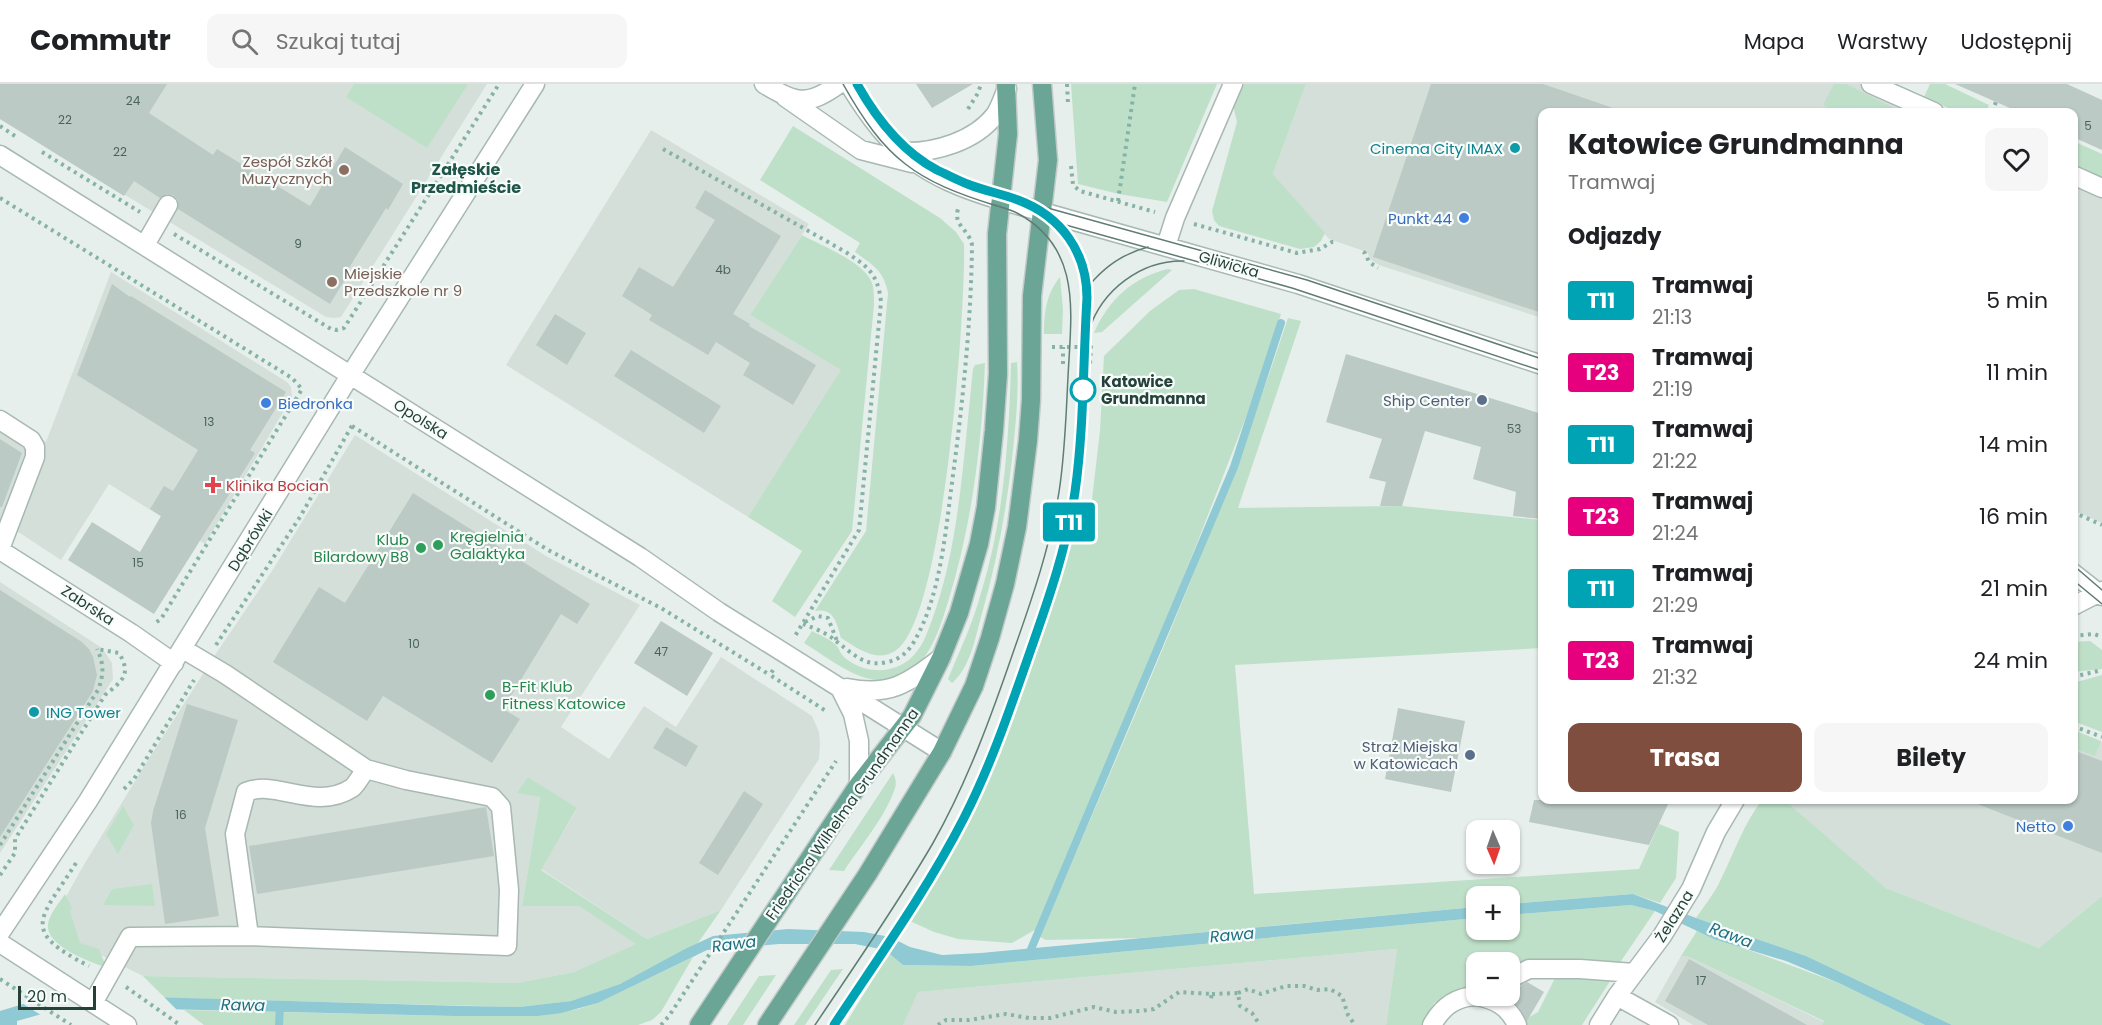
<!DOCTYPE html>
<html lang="pl">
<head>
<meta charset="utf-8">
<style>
  :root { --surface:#fff; --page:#f6f6f6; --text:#202124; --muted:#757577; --line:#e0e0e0; --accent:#7f4e3f }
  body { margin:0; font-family:Poppins,sans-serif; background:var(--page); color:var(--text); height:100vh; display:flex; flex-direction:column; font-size:22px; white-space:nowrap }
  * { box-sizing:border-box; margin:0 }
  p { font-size:20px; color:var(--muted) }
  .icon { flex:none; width:33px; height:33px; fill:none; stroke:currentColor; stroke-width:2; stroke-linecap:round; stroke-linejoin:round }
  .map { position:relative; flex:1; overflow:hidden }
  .drawer { position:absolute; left:1538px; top:24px; width:540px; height:696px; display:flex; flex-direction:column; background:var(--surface); border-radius:12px; box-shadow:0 2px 4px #0004 }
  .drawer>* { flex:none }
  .badge { padding:0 12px; border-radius:4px; font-size:21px; line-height:39px }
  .needle { width:39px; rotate:178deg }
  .tools { position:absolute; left:1466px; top:736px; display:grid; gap:12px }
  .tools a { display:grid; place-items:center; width:54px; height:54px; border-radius:12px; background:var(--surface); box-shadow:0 2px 4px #0004; font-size:30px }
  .scale { position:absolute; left:18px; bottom:15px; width:78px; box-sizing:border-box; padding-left:6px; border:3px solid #24423a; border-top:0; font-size:16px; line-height:21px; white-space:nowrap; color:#24423a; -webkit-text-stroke:4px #f7fbf9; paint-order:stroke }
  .map>.badge { position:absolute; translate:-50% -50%; box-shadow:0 0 0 3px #fff }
  h2 { padding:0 30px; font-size:22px; line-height:54px }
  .round { display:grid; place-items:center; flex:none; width:63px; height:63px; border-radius:12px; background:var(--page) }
  .head { display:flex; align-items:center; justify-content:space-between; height:102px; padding:0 30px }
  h1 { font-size:28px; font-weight:700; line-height:45px }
  .button { display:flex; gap:12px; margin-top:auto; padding:12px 30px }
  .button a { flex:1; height:69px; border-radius:12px; background:var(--accent); color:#fff; font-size:24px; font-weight:700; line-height:69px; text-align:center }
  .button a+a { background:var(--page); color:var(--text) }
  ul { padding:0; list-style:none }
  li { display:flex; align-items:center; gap:18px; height:72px; padding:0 30px }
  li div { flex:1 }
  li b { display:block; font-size:22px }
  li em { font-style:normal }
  li .badge { min-width:66px; font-weight:700; text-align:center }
  header { display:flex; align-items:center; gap:36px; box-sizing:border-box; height:84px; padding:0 30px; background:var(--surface); border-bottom:2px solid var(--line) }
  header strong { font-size:28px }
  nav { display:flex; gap:33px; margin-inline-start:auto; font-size:21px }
  .search { width:420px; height:54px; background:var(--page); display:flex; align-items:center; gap:15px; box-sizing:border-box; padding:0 21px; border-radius:12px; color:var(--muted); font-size:22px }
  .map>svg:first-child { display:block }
  .built { fill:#d4dfda }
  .green { fill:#bfe0c8 }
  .water { fill:#8ec9d4 }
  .pier { fill:#e6efeb }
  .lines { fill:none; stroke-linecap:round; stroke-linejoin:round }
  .stream { stroke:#8ec9d4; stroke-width:8 }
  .building { fill:#bbcac4 }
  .minor-casing { stroke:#a8b8b2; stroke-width:21 }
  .major-casing { stroke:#c2cac8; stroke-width:21 }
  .path { stroke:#86b3a5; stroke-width:4; stroke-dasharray:3 4.5; stroke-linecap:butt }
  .minor { stroke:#fff; stroke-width:18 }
  .major { stroke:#6aa596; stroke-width:18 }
  .tram { stroke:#5f7d75; stroke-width:1.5 }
  .line-casing { stroke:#fff; stroke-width:14 }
  .line { stroke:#00a3b4; stroke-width:9 }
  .culture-dot { fill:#0f9aa8; stroke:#f7fbf9; stroke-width:2 }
  .education-dot { fill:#8d6e63; stroke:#f7fbf9; stroke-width:2 }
  .shop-dot { fill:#3f7fe0; stroke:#f7fbf9; stroke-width:2 }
  .stop-dot { fill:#fff; stroke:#00a3b4; stroke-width:3 }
  .service-dot { fill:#5c6f8a; stroke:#f7fbf9; stroke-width:2 }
  .health-dot { fill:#e0444e; stroke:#f7fbf9; stroke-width:2 }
  .leisure-dot { fill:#2e9e5b; stroke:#f7fbf9; stroke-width:2 }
  .labels { text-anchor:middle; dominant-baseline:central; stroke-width:4.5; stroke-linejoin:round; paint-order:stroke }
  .number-label { font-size:12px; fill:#4a645c }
  .culture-label { font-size:15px; fill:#0d838f; stroke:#f7fbf9; text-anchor:end }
  .education-label { font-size:15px; fill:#785e54; stroke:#f7fbf9; text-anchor:end }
  .shop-label { font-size:15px; fill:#366cbe; stroke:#f7fbf9; text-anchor:end }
  .street-label { font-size:15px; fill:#24423a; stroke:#f7fbf9 }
  .stop-label { font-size:15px; font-weight:bold; fill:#24423a; stroke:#f7fbf9; text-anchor:start }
  .service-label { font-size:15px; fill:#4e5e75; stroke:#f7fbf9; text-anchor:end }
  .health-label { font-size:15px; fill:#be3a42; stroke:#f7fbf9; text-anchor:start }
  .leisure-label { font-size:15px; fill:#27864d; stroke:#f7fbf9; text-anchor:start }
  .neighbourhood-label { font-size:16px; font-weight:bold; fill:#1f5548; stroke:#f7fbf9 }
  .water-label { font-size:16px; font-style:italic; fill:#1c6f80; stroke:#f7fbf9 }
</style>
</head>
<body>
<header>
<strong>Commutr</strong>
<div class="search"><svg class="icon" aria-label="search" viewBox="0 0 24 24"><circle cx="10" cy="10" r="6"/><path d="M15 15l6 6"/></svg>Szukaj tutaj</div>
<nav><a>Mapa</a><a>Warstwy</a><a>Udostępnij</a></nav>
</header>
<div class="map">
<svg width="2102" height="941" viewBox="0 0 2102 941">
  <rect width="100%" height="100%" fill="#e6efeb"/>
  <path class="built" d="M0 0H487L341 233 334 234 326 233 0 35Z
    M1306 0H1861L1922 28H1542V234L1379 181 1371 176 1367 168 1329 155 1273 90Z
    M651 46 809 140 750 231 842 286 748 433 506 281Z
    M2073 97 2102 110V439L2073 426Z
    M111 188 287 298 291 303 292 313 205 460 109 400 61 476 0 436V329L46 358Z
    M355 351 546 472 640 521 561 643 609 675 644 622 676 643 721 573 812 632 819 648 820 660 819 675 721 826 647 855 541 785 577 725 528 693 540 713 522 822H579L637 860 574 888 517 899 143 892 48 845 82 784 143 684 215 571 272 487Z
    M0 498 102 564 112 579 113 595 0 769Z
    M2073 646 2102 658V812L2039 864 1886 804 1783 716H2073Z
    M1397 865 1386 941H903L917 908Z
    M1681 872 1689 873 1824 938 1822 941H1693L1655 918Z"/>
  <path class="green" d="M354 0H468L427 64 346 13Z
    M1071 0H1217L1167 118 1119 110 1078 100Z
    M1244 0H1306L1273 90 1325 149 1321 157 1314 163 1300 165 1219 142 1214 136 1212 127 1237 38 1232 17 1236 4 1242 3Z
    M1834 0H1846L1902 28H1837L1823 21Z
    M1930 0H1945L1989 21 1986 28H1957L1924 13Z
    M793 42 940 134 956 148 964 160C966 224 944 538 895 567 876 579 857 564 841 554 837 540 834 523 815 527L866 447 888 209C884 187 873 181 855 168L860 159 760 96Z
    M2073 57 2102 70V93L2073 80Z
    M802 151C822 162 868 179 873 202 874 208 874 215 874 221L852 447 795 533 772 517 802 467 748 433 841 286 750 231Z
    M1168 185 1172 186 1102 248 1094 249C1109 215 1132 194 1168 185Z
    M1060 193 1063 225 1062 250H1044C1044 229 1046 210 1060 193Z
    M1194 205 1281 230 1248 328 1199 454 1138 606 1038 844 1012 859 958 855 934 848 910 837 946 773 996 673 1049 530 1066 477 1077 431 1090 432 1100 347 1104 272 1150 227 1179 206Z
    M1288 234 1301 237 1238 424 1402 422 1542 436V564L1235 581 1254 810 1639 785 1659 740 1679 748 1676 794 1660 819 1633 810 1509 820V813H1476V823L1141 854 1046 856 1040 853C1127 648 1219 445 1288 234Z
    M1017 278C1019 307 1016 337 1013 366 1007 423 997 478 981 533 975 555 970 584 952 599L948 595C960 566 973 539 981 509 1004 435 1009 356 1011 279Z
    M985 279C982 360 972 440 948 518 942 537 935 561 922 576 911 588 894 596 877 596 854 595 824 571 804 559L812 547C819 551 830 555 836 561 839 564 840 569 843 572 851 580 865 586 876 586 889 587 904 582 913 572 923 562 927 549 932 536 960 460 964 366 973 285L975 281Z
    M2090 557 2102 566V585L2073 588V558Z
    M2102 591V648L2073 637V599Z
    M2073 646 2101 657 2095 672 2073 664Z
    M893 689C896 695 897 700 894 707 885 733 859 764 844 787L829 786Z
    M528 693 577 724 541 786 647 855 721 826 698 859 620 900 571 917 519 923 165 914 143 892 517 899 574 888 636 860 579 822H522L540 713 517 709Z
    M1762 716H1794L1790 721 1886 804 2039 864 2102 812V941H1952L1806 872 1696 834C1704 822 1715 809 1721 795 1735 767 1743 741 1762 716Z
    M123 722 134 741 118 770 106 750Z
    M152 800 155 822 103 821 112 805Z
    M65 810 72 824 70 827 80 859 99 865 105 880 102 882C86 876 45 861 48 840 49 830 60 818 65 810Z
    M1631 821 1655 827 1619 880 1509 888V879H1476V902L1434 919 1424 941H1386L1397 865 918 908 903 941H845L889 869 903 881 971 882 1476 834V846H1509V831Z
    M1697 847 1841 900 1925 941H1822L1824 937 1689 873 1681 872Z
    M693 873 661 928 652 936 638 941H204L184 926 454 932H538L578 925 598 919Z
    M843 885 805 941H794L831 886Z
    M776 891 743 941H727L759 892Z
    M1555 894H1612L1582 941H1526V935L1538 928Z"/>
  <path class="water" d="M1633 810 1696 834 1806 872 1952 941H1925L1841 900 1786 877 1714 855 1655 827 1631 821 1509 831V820Z
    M1476 823V834L971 882 903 881 885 866 855 860H779L707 866 598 919 561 929 538 932H454L162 925 56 926 17 937V941H0V927L30 918 76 911 463 922 519 923 571 917 620 900 685 865 713 852 788 845 864 848 890 853 910 863 942 871 981 869Z"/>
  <path class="pier" d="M76 908 162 911 180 929 86 927 57 929 44 933 20 918 53 910Z"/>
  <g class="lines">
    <path class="stream" d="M1029 870 1234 383 1281 239
      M279 941 280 922"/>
  </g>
  <path class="building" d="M0 0H167L149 29 213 71 217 65 310 122 345 63 403 100 388 126 386 124 344 192 346 194 330 220 178 125V116L173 111 167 110 160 114 134 97 124 112 0 35Z
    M916 0H973L932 24Z
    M1431 0H1543L1616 25V28H1542V229L1373 173Z
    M1955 0H2067L2102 16V66L2073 53V28H2019Z
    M705 106 781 152 733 230 750 240 749 242 816 281 793 321 743 291 750 279 716 258 708 271 649 236 652 231 622 212 639 183 673 203 715 136 695 124Z
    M112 200 130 213 131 212 286 308 250 366 255 369 154 530 68 476 92 438 140 468 161 432 150 425 164 402 173 407 198 366 77 291Z
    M555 230 586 249 567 281 536 261Z
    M631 266 721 322 704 349 614 292Z
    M1346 270 1542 330V435L1513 432 1516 408 1473 395 1481 363 1425 347 1402 422H1380L1386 398 1369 394 1382 355 1326 338Z
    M0 355 22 369 2 423H0Z
    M413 409 590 520 577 540 561 530 503 625 520 635 492 679 383 612 367 637 273 578 319 503 345 519Z
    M0 506 82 558 89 565 93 573 97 591 93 607 0 753Z
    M661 537 713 569 687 612 634 579Z
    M187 620 238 636 205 744 219 832 165 840 151 739 153 727Z
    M1398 624 1465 637 1451 708 1385 695Z
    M666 643 698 662 686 683 653 664Z
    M2073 666 2102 677V769L1970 717 2073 716Z
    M744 707 763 720 718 791 699 779Z
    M1534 716H1670L1649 761 1529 738Z
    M486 723 494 772 257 810 249 762Z
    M1689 875 1807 941H1708L1665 917Z
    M1527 898 1544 908 1527 937 1513 917 1521 901Z"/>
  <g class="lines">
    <g class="minor-casing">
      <path id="minor" d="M764 0C796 19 807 23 839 0
        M849 0C891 69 923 93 1000 116L1298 200 1542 281
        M1871 0 1934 28
        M785 13 861 66 912 79
        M903 68C935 69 975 57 995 31 1000 24 1003 13 1007 5
        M0 71 640 473 719 528 942 668
        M2073 91 2102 104
        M145 161 168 121
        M1166 162 1175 134 1233 0
        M0 336 31 356 35 363V373L0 465
        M0 466 131 549 174 579
        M2073 489 2102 512
        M2073 522 2102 507
        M183 565 225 590 366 685C362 690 357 700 352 704 315 728 276 695 246 708L235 750 249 852
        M840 604 853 630 859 657V700
        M847 604C890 613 908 599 941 574
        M0 849 88 717 351 290 535 0
        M0 859 127 941
        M1509 895 1529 885H1580L1634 889
        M1476 912C1495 915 1509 923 1517 941
        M1617 912 1669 941
        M93 919 130 853 249 852 507 862 509 806 501 723 492 713 406 696 366 685
        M1432 941C1442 923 1455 913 1476 912
        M1599 941 1617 912 1662 852 1691 805 1716 748 1735 716"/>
    </g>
    <g class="major-casing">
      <path id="major" d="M699 941 859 700 912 632 941 574 959 529 979 460 986 423 994 346 998 290 997 150 1008 50 1006 0
        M767 941 867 791 942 668 974 602 990 554 1005 500 1017 443 1028 356 1031 316 1032 212 1048 76 1042 0"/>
    </g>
    <path class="path" d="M1067 0 1068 20
      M968 25 978 9 981 0
      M1992 28 1996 18
      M0 42 15 52
      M663 65 844 167C867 182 878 189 881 218L859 446 795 552
      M42 68 140 128
      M1071 82 1073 101 1080 107 1155 128
      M0 114 292 294 302 305 161 535 155 539
      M1118 117 1135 0
      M1194 140 1297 169 1320 165 1332 158H1334
      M174 150 331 245 336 246 344 244 499 0
      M1363 168 1365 169 1369 178 1378 184
      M1052 263H1091L1090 280
      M1063 280V263
      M352 342 548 466 661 524 770 591
      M2073 428 2102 441
      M805 538 818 532 828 534 837 557
      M803 540C814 544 827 549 836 557 852 569 865 584 887 578 900 576 909 567 915 556 939 514 945 454 951 406 962 325 971 243 972 161 969 145 953 142 958 125
      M2073 552 2094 550 2102 553
      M216 561 300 433 354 338
      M773 586 770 591 826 627
      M2073 593 2102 586
      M2073 642 2102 653
      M124 705 134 695 194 596
      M0 761 98 606C104 590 104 580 97 565
      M76 779C41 835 18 846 89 882
      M0 791 15 769V755L105 611C122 597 132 591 119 569L97 565
      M0 895 71 941
      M126 903 180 941
      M1238 909 1248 905 1261 910 1286 902H1304L1317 906 1330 905 1342 912 1348 931 1355 941
      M1212 910 1238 909 1240 922 1252 929 1260 941
      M661 941 669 932 836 677
      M938 941 946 936H969L1006 930 1029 934H1050L1094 923 1116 928 1141 927 1154 925 1179 908 1212 910 1210 918"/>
    <use href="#minor" class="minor"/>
    <use href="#major" class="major"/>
    <path class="tram" d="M843 0C885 75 915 97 997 122
      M857 0C896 69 939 93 1013 114
      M1037 121 1307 196 1542 275
      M1055 138 1292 204 1542 287
      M1085 207C1101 185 1121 170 1148 163
      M1089 246C1102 206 1141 176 1184 177
      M2073 481 2102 506
      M2073 496 2102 520
      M815 941C855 881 897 821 933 759 968 697 992 630 1015 563 1033 512 1050 462 1059 408 1065 370 1066 331 1068 293 1071 230 1083 164 1017 129 1009 125 1000 123 991 120
      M834 941C879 873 927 806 964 734 992 678 1012 619 1032 561 1050 511 1067 461 1075 408 1084 344 1083 278 1087 214 1087 160 1056 128 1007 112"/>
  </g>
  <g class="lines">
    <g class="line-casing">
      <path id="line" d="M834 941C879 873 927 806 964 734 992 679 1011 622 1031 565 1049 514 1067 462 1075 408 1084 344 1083 278 1087 214 1087 168 1061 132 1018 116 1002 110 986 107 970 101 959 97 948 91 937 86 901 67 876 34 857 0"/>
    </g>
    <use href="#line" class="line"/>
  </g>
  <g class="culture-dot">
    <circle cx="1515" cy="64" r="6"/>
    <circle cx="34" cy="628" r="6"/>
  </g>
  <g class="education-dot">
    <circle cx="344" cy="86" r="6"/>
    <circle cx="332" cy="198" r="6"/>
  </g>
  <g class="shop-dot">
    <circle cx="1464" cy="134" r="6"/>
    <circle cx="266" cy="319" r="6"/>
    <circle cx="2068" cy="742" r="6"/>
  </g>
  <circle class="stop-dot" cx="1083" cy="306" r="12"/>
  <g class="service-dot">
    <circle cx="1482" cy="316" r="6"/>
    <circle cx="1470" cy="671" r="6"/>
  </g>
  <path class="health-dot" d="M210 392h6v6h6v6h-6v6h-6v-6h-6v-6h6z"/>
  <g class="leisure-dot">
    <circle cx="438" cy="461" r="6"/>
    <circle cx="421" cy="464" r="6"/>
    <circle cx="490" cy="611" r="6"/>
  </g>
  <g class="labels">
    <g class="number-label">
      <text x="133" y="16">24</text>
      <text x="65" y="35">22</text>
      <text x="2088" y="41">5</text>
      <text x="120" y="67">22</text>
      <text x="298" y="159">9</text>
      <text x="723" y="185">4b</text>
      <text x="209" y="337">13</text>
      <text x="1514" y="344">53</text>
      <text x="138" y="478">15</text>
      <text x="414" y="559">10</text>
      <text x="661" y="567">47</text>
      <text x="181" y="730">16</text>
      <text x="1701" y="896">17</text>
    </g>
    <g class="culture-label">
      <text x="1503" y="64">Cinema City IMAX</text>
      <text x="46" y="628" text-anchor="start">ING Tower</text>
    </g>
    <g class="education-label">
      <text x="332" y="77">Zespół Szkół<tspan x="332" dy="17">Muzycznych</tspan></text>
      <text x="344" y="189" text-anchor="start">Miejskie<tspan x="344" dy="17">Przedszkole nr 9</tspan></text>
    </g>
    <g class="shop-label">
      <text x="1452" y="134">Punkt 44</text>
      <text x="278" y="319" text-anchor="start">Biedronka</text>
      <text x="2056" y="742">Netto</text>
    </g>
    <g class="street-label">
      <text transform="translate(1229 180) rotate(16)">Gliwicka</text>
      <text transform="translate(421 335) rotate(32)">Opolska</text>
      <text transform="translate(250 456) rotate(-58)">Dąbrówki</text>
      <text transform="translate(88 521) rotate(33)">Zabrska</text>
      <text transform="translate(842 730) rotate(-55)">Friedricha Wilhelma Grundmanna</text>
      <text transform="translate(1674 832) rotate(-58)">Żelazna</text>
    </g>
    <g class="stop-label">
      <text x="1101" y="297">Katowice<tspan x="1101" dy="17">Grundmanna</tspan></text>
    </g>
    <g class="service-label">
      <text x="1470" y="316">Ship Center</text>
      <text x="1458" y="662">Straż Miejska<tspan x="1458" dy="17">w Katowicach</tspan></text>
    </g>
    <g class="health-label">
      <text x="226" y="401">Klinika Bocian</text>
    </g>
    <g class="leisure-label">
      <text x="450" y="452">Kręgielnia<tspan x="450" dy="17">Galaktyka</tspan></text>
      <text x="409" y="455" text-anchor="end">Klub<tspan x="409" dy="17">Bilardowy B8</tspan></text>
      <text x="502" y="602">B-Fit Klub<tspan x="502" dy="17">Fitness Katowice</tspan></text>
    </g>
    <g class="neighbourhood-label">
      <text x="466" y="85">Załęskie<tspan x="466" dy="18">Przedmieście</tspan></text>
    </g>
    <g class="water-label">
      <text transform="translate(1232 851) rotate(-5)">Rawa</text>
      <text transform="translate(1731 851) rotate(21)">Rawa</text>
      <text transform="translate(734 860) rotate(-7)">Rawa</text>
      <text transform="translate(243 921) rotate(1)">Rawa</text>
    </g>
  </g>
</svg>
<div class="tools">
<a><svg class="needle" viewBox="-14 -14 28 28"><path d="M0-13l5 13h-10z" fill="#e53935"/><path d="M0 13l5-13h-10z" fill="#757577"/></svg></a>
<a>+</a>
<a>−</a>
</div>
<div class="scale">20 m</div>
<b class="badge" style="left:1069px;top:438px;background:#00a3b4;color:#fff">T11</b>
<section class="drawer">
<div class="head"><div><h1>Katowice Grundmanna</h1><p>Tramwaj</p></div><a class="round"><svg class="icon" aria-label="heart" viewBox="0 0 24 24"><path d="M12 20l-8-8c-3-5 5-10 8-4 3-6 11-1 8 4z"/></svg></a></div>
<h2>Odjazdy</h2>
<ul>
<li><span class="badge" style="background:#00a3b4;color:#fff">T11</span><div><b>Tramwaj</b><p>21:13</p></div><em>5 min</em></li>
<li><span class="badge" style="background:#e6007e;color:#fff">T23</span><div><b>Tramwaj</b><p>21:19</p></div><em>11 min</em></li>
<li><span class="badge" style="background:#00a3b4;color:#fff">T11</span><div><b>Tramwaj</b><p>21:22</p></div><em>14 min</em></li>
<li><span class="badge" style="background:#e6007e;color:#fff">T23</span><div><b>Tramwaj</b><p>21:24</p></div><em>16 min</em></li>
<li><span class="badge" style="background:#00a3b4;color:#fff">T11</span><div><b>Tramwaj</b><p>21:29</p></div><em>21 min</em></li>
<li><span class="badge" style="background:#e6007e;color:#fff">T23</span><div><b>Tramwaj</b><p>21:32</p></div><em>24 min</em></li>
</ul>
<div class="button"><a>Trasa</a><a>Bilety</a></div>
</section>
</div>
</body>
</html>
